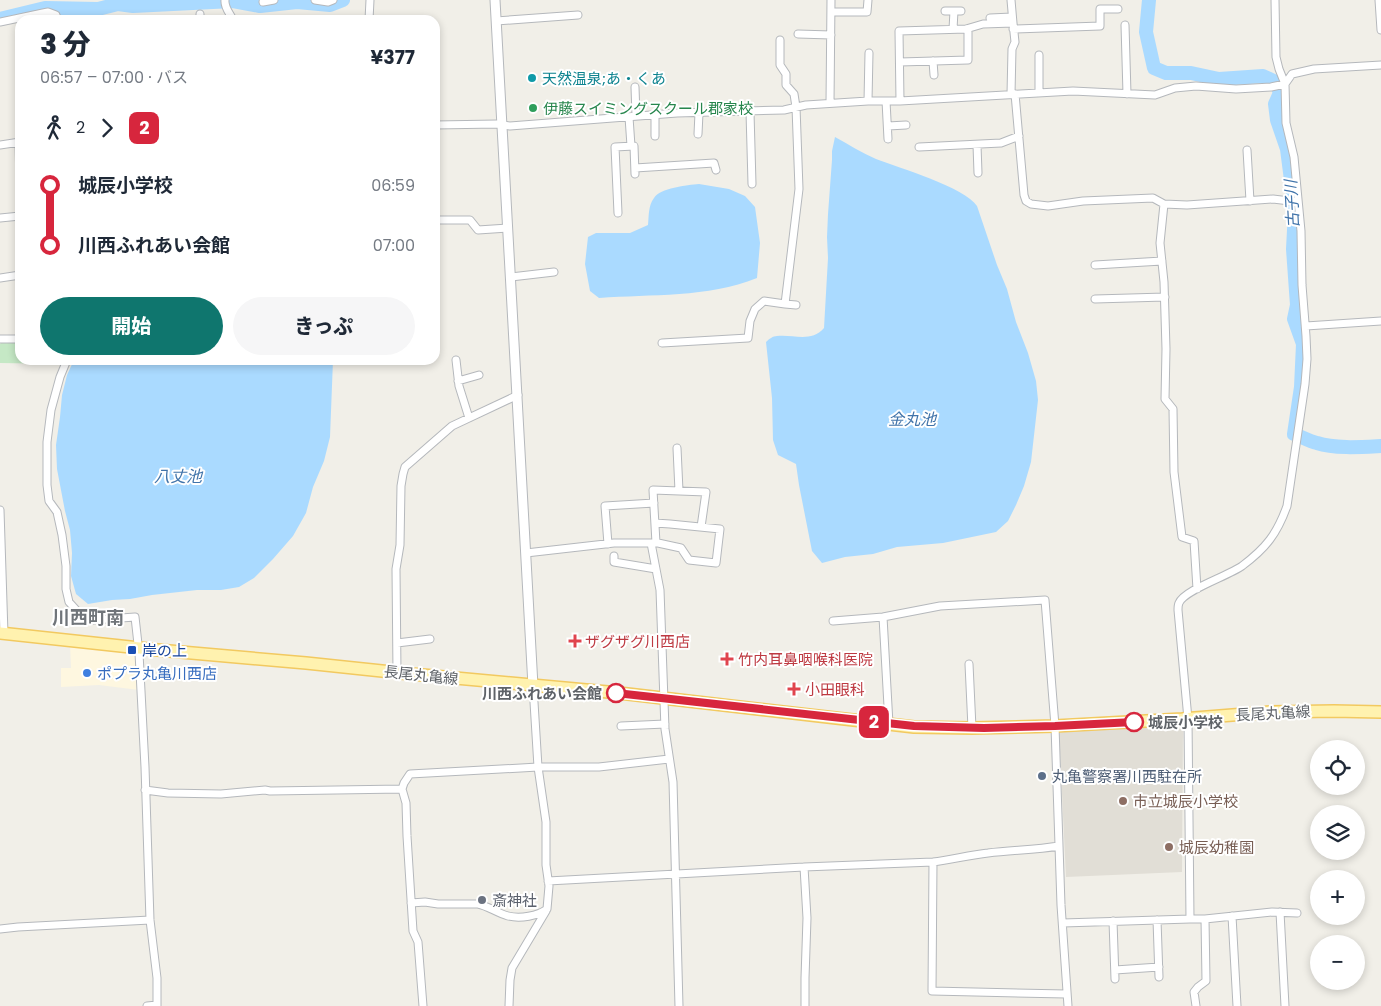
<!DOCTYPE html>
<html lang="ja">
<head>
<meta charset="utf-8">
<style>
  :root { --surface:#fff; --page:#f6f6f7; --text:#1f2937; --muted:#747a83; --accent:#0f766e }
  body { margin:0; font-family:Poppins,"Noto Sans JP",sans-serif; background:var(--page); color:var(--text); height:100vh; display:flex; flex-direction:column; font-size:19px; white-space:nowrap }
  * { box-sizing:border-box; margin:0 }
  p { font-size:16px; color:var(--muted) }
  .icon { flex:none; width:28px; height:28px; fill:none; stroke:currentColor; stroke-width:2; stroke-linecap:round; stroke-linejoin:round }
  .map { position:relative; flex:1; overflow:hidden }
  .drawer { position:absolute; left:15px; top:15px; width:425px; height:350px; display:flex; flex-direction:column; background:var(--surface); border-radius:15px; box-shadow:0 2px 8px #0003 }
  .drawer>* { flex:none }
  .badge { padding:0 10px; border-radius:8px; font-size:18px; line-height:32px }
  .controls { position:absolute; left:1310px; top:740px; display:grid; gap:10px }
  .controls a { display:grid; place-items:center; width:55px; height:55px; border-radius:50%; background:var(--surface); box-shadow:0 2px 8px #0003; font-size:25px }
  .map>.badge { position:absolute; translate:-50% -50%; box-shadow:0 0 0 2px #fff }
  .legs { display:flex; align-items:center; gap:8px; height:55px; padding:0 25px; font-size:16px }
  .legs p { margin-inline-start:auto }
  .head { display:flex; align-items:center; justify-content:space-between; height:85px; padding:0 25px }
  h1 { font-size:28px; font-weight:800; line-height:38px }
  .button { display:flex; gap:10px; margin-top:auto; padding:10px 25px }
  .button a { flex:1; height:58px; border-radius:30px; background:var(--accent); color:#fff; font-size:20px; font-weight:800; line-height:58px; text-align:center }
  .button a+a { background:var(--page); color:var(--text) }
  ul { padding:0 25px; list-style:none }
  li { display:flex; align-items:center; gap:18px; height:60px; font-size:19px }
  li i { display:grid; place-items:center; width:8px; height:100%; margin:0 6px; background:currentColor }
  li i::after { content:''; width:12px; height:12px; margin:-6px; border:4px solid; border-radius:50%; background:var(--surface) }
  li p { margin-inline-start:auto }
  li:first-child i { background:linear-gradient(#0000 50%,currentColor 0) }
  li:last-child i { background:linear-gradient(currentColor 50%,#0000 0) }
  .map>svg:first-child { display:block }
  .commercial { fill:#fef7e0 }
  .education { fill:#e1ded6 }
  .green { fill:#c5e8c5 }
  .water { fill:#aadaff }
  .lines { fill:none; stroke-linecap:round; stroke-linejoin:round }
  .river { stroke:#aadaff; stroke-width:14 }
  .minor-casing { stroke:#b5b8bc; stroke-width:9 }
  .tertiary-casing { stroke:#b5b8bc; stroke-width:11 }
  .primary-casing { stroke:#f2c960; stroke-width:14 }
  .minor { stroke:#fff; stroke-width:7 }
  .tertiary { stroke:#fff; stroke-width:9 }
  .primary { stroke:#fff2af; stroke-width:11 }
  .line-1-casing { stroke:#fff; stroke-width:11 }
  .line-1 { stroke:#d7263d; stroke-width:8 }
  .culture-dot { fill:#0f9aa8; stroke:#fff; stroke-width:2 }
  .leisure-dot { fill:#2e9e5b; stroke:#fff; stroke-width:2 }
  .health-dot { fill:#e0444e; stroke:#fff; stroke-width:2 }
  .transit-dot { fill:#1a4fb4; stroke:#fff; stroke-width:2 }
  .shop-dot { fill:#3f7fe0; stroke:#fff; stroke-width:2 }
  .stop-1-dot { fill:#fff; stroke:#d7263d; stroke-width:2.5 }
  .service-dot { fill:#5c6f8a; stroke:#fff; stroke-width:2 }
  .education-dot { fill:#8d6e63; stroke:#fff; stroke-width:2 }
  .worship-dot { fill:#6b7280; stroke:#fff; stroke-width:2 }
  .labels { text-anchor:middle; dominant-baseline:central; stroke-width:4; stroke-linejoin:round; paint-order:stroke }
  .culture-label { font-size:15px; fill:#0d838f; stroke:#fff; text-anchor:start }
  .leisure-label { font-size:15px; fill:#27864d; stroke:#fff; text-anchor:start }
  .health-label { font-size:15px; fill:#be3a42; stroke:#fff; text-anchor:start }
  .transit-label { font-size:15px; fill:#164399; stroke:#fff; text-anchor:start }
  .shop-label { font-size:15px; fill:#366cbe; stroke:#fff; text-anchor:start }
  .street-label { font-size:15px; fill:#5f6368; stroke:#fff }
  .stop-label { font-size:15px; font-weight:bold; fill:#5f6368; stroke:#fff; text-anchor:end }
  .service-label { font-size:15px; fill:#4e5e75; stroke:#fff; text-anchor:start }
  .education-label { font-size:15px; fill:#785e54; stroke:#fff; text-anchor:start }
  .worship-label { font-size:15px; fill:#5b616d; stroke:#fff; text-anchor:start }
  .water-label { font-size:16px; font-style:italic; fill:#4174aa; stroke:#fff }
  .quarter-label { font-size:18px; font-weight:bold; fill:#70757a; stroke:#fff }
</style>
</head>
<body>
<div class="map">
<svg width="1381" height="1006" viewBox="0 0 1381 1006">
  <rect width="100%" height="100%" fill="#f1efe8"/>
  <path class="commercial" d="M70 644 136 651 139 690 99 685 61 687V668H71Z"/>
  <path class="education" d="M1183 725 1182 872 1066 877 1059 730Z"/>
  <path class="green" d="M2 342H20V360H61L59 364 0 363V344Z"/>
  <path class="water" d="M835 137C848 144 862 153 876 159 899 168 965 187 977 206L997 265 1007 289 1016 322 1028 353 1036 381 1038 400 1031 462 1024 486 1016 505 1008 521 996 532 943 543 897 547 873 554 845 557 822 563 812 551 799 485 796 464 778 455 773 440 772 398 766 342C769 339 773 336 777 336 793 334 811 343 824 328L828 258 827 237 828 214 832 160V151Z
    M699 184 729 189 745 196 755 207 760 243 757 278C707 298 652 294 599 298L590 291 585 264 588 237 596 233H630L648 225C649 216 648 206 654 198 660 188 687 185 699 184Z
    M74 360H333L330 437 324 461 313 487 306 513 293 536 273 559 254 578 239 587 221 590H197L152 595 130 599 112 600 88 604 76 594 71 576 72 553 70 530 65 511 57 469 56 445 60 417 62 395 67 375Z"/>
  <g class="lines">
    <path class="river" d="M1149 0 1146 32 1154 68 1166 73H1191L1219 79 1263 76 1276 82 1280 93 1275 104 1277 120 1287 149 1295 211 1293 249 1297 305 1294 319 1303 344 1301 387 1294 434C1302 437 1309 441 1317 443 1335 449 1362 447 1381 446
      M0 19 45 8 98 9 118 4 133 6 233 1 260 6 297 2 330 5 343 0"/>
    <g class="minor-casing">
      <path id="minor" d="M225 0C224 8 230 13 233 20
        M315 0 328 2 333 0
        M1011 0 1013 23
        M1379 0 1381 30
        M263 2 274 0
        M945 11H961
        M831 12H867L868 0
        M200 14V20
        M990 18 1012 17
        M369 20 370 0
        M496 21 578 15
        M0 22 43 13 48 12 56 15 57 20
        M1125 25 1127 94
        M953 29 954 11
        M1013 29 1100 26V9H1118
        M798 34 831 35
        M1039 55V92
        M933 61 934 75
        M900 62 968 60V32L966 29
        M635 87 636 116
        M1015 94 1024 195 1026 201 1031 204 1048 206 1083 201 1153 198 1164 204 1187 205 1273 199 1298 202
        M868 101 869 53
        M886 101 888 139
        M900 101 899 31 966 29 983 24 1013 23 1015 42 1012 49 1011 94
        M830 103 831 0
        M750 112 752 184
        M655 115V136
        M629 117 631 146
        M435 125 497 124 510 126 677 113 784 110 806 105 868 101H900L1073 91 1155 95 1175 88 1196 86 1236 89 1271 87 1285 84 1292 74 1314 69 1381 65
        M888 126 906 125
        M698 134 699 113
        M19 142 20 184
        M0 145 20 142
        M977 145 978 173
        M919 147 1001 143 1019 136
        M1247 150 1250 201
        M635 168 714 163 716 170
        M1164 204 1160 243 1164 282 1166 349 1165 399 1173 409 1174 472 1182 537 1194 541 1197 589
        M618 213 615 147 634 146 635 174
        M0 218 20 216
        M435 220H470L478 230 508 228
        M1095 265 1162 261
        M511 277 554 272
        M0 278 20 275
        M1095 299 1165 297
        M785 304 796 305
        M1306 326 1381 321
        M0 339H20
        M662 343 748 338 750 321 755 309 764 301 785 304 799 189 796 107 794 94 786 85V74L780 65V40
        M67 360 60 377 51 410 47 442V485L49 501 57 512 62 535 66 566V589L69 602 80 614 93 620 135 617 139 653 145 767 150 920 157 978V1006
        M456 360 459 386 469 418
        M458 381 479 375
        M677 448 679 491
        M0 510 4 634
        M651 543 660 590 665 729 673 782 679 1006
        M656 543 653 490 706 492 701 527
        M608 544 605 506 654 503
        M526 553 614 543H658L681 548 689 560 716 563 720 529 670 524 655 523
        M614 556V562L656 569
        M883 617 889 724
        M833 621 883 617 940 606 1045 600 1055 726 1061 905 1068 1006
        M397 643 430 639
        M969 664 972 728
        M397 673 396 569 400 545 401 486 403 474 405 467 452 426 518 395
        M621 726 665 724
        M145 790 168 793 221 794 265 790 270 791 402 789
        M933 862 932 991 1066 994
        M804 867 807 918 805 978V1006
        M548 881 804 867 933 862C951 860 969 855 988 853 1011 850 1035 850 1059 846
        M411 903 425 902 438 904H478C488 906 497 913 508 916 520 919 538 916 547 909L549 886 546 865V822L538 767 533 686
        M1280 912 1285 1006
        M1232 916 1237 1006
        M1205 919 1272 912 1297 913
        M1157 920 1159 977
        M1113 921 1115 979
        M1063 923 1190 919
        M0 929 18 927 150 920
        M1115 970 1159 967
        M147 1006 157 1005
        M423 1006 418 942 413 931 407 836 406 803 402 789 404 783 410 774 538 767H599L669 759
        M509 1006 510 980 512 968 546 911
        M1196 1006 1194 992 1198 987 1206 981 1205 919H1190L1188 719 1178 610C1178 608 1178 605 1179 603 1184 590 1228 576 1242 566 1266 548 1277 534 1287 506L1305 384 1307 359 1306 336 1302 285 1301 231 1294 157 1286 123 1285 84 1279 69 1276 57 1275 0"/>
    </g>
    <g class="tertiary-casing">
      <path id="tertiary" d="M495 0 533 686"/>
    </g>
    <g class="primary-casing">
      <path id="primary" d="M0 633 158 650 306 663 401 673 619 693 914 727 972 728 1055 726 1182 719 1270 712 1334 711 1381 712"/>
    </g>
    <use href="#minor" class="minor"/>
    <use href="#tertiary" class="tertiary"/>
    <use href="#primary" class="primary"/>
  </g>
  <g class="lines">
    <g class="line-1-casing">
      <path id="line-1" d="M616 693 914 726 984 728 1055 726 1134 722"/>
    </g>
    <use href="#line-1" class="line-1"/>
  </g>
  <circle class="culture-dot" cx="532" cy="78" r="5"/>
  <circle class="leisure-dot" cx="533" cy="108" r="5"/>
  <g class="health-dot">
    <path d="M572.5 633.5h5v5h5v5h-5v5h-5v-5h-5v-5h5z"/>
    <path d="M724.5 651.5h5v5h5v5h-5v5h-5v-5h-5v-5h5z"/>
    <path d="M791.5 681.5h5v5h5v5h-5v5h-5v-5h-5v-5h5z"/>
  </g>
  <rect class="transit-dot" x="127" y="645" width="10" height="10" rx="2.5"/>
  <circle class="shop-dot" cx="87" cy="673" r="5"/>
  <g class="stop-1-dot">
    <circle cx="616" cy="693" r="9"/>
    <circle cx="1134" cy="722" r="9"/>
  </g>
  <circle class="service-dot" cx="1042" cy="776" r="5"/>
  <g class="education-dot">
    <circle cx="1123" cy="801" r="5"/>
    <circle cx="1169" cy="847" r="5"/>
  </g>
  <circle class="worship-dot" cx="482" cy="900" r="5"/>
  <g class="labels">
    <g class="culture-label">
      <text x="542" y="78">天然温泉;あ・くあ</text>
    </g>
    <g class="leisure-label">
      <text x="543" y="108">伊藤スイミングスクール郡家校</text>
    </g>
    <g class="health-label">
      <text x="585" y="641">ザグザグ川西店</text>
      <text x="738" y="659">竹内耳鼻咽喉科医院</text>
      <text x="805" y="689">小田眼科</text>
    </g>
    <g class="transit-label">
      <text x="142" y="650">岸の上</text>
    </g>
    <g class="shop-label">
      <text x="97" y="673">ポプラ丸亀川西店</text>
    </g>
    <g class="street-label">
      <text transform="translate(421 675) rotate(6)">長尾丸亀線</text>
      <text transform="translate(1273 713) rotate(-3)">長尾丸亀線</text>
    </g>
    <g class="stop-label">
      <text x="602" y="693">川西ふれあい会館</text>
      <text x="1148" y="722" text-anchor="start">城辰小学校</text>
    </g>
    <g class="service-label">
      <text x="1052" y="776">丸亀警察署川西駐在所</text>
    </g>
    <g class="education-label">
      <text x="1133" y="801">市立城辰小学校</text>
      <text x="1179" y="847">城辰幼稚園</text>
    </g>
    <g class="worship-label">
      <text x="492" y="900">斎神社</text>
    </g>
    <g class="water-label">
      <text transform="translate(1292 204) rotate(-93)">古子川</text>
      <text x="912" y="419">金丸池</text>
      <text x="178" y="476">八丈池</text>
    </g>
    <g class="quarter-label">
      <text x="88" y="617">川西町南</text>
    </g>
  </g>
</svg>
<div class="controls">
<a><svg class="icon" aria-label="locate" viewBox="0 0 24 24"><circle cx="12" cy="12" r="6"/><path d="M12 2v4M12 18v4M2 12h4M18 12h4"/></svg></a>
<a><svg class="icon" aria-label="layers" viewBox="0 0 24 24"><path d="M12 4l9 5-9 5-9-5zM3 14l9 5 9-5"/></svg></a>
<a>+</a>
<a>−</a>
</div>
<b class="badge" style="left:874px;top:722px;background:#d7263d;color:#fff">2</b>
<section class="drawer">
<div class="head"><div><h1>3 分</h1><p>06:57 – 07:00 · バス</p></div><b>¥377</b></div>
<div class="legs"><svg class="icon" aria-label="walk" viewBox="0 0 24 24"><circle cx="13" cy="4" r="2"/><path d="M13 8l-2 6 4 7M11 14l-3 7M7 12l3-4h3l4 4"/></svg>2<svg class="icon" aria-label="forward" viewBox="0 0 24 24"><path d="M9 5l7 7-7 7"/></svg><b class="badge" style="background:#d7263d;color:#fff">2</b></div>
<ul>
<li><i style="color:#d7263d"></i><b>城辰小学校</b><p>06:59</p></li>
<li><i style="color:#d7263d"></i><b>川西ふれあい会館</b><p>07:00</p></li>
</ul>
<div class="button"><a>開始</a><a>きっぷ</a></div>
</section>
</div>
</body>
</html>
